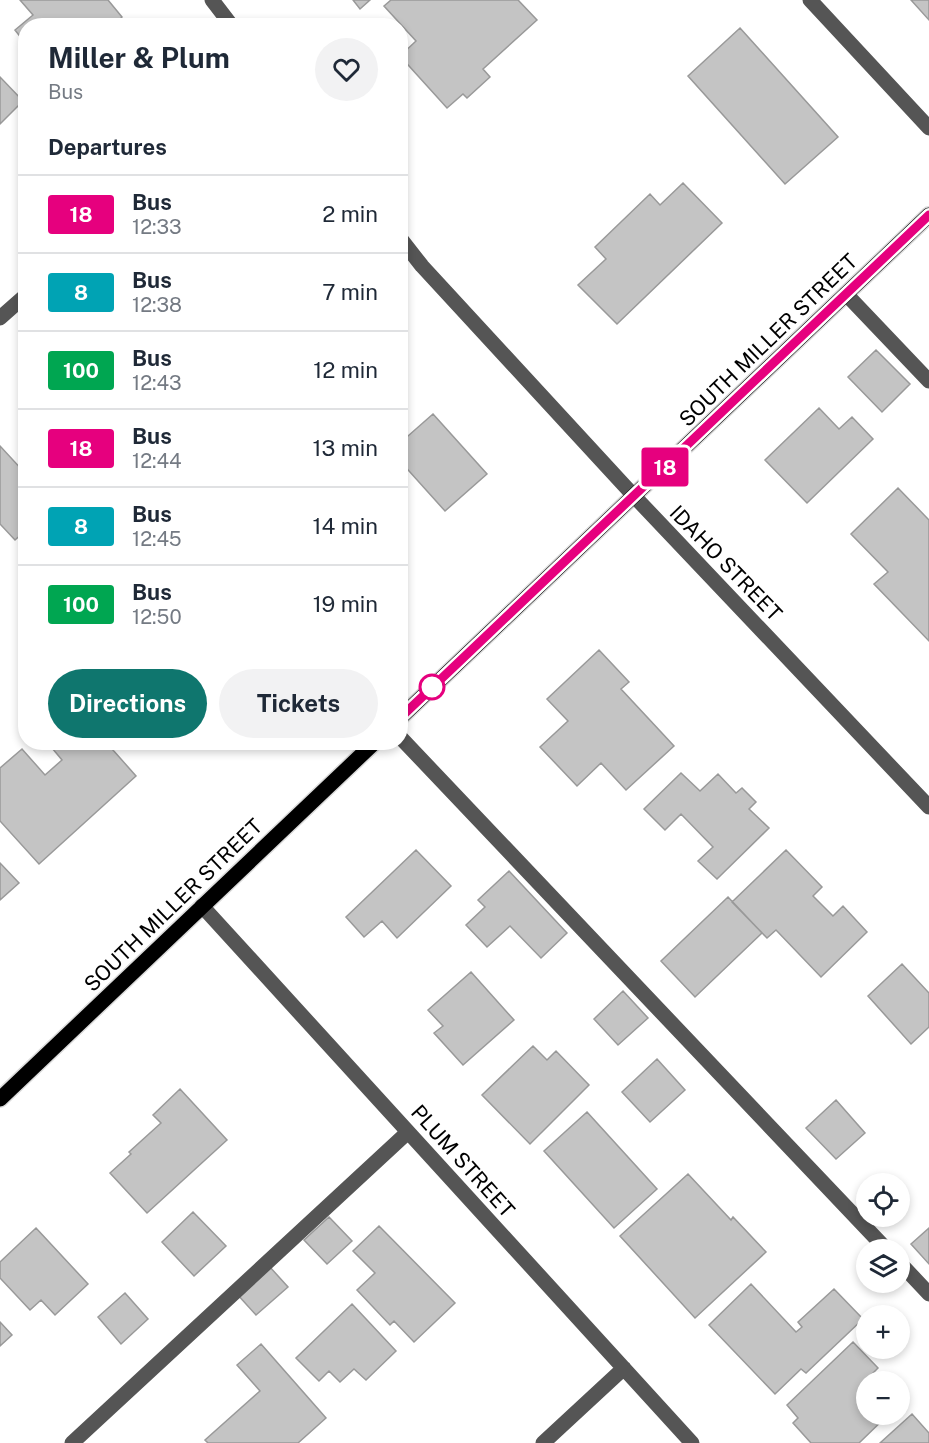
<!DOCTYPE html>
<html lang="en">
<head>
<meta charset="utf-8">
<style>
  :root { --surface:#fff; --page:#f2f2f3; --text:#1f2937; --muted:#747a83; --line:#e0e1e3; --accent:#0f766e }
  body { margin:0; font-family:"Public Sans",sans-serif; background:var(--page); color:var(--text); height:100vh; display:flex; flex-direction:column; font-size:22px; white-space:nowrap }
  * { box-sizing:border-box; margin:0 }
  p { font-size:20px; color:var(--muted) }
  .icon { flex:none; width:33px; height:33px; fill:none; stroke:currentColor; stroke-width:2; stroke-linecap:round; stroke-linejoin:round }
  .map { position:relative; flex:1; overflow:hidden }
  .sheet { position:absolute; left:18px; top:18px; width:390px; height:732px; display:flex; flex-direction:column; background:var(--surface); border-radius:24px; box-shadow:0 3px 9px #0003 }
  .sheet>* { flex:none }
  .badge { padding:0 12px; border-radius:4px; font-size:21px; line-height:39px }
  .buttons { position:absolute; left:856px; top:1173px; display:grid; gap:12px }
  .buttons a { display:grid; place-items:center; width:54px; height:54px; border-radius:50%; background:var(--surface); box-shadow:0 3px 9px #0003; font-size:30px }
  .map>.badge { position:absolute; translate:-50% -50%; box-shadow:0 0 0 3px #fff }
  h2 { padding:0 30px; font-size:22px; line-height:54px }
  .round { display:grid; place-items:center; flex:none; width:63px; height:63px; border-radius:32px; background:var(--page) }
  .summary { display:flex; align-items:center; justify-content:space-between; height:102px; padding:0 30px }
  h1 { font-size:28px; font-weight:700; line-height:45px }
  .cta { display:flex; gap:12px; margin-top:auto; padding:12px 30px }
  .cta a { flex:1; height:69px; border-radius:36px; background:var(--accent); color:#fff; font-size:24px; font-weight:700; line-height:69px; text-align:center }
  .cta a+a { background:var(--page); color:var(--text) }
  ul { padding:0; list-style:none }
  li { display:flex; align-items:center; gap:18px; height:78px; padding:0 30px; border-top:2px solid var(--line) }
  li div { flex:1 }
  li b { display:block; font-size:22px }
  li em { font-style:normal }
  li .badge { min-width:66px; font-weight:700; text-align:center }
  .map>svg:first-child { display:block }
  .building { fill:#c4c4c4; stroke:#999; stroke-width:1.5 }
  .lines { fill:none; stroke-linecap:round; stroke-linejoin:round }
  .major-casing { stroke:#dbdbdb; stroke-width:18 }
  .minor { stroke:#555; stroke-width:15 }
  .major { stroke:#000; stroke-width:15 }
  .line-casing { stroke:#fff; stroke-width:14 }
  .line { stroke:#e6007e; stroke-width:9 }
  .stop-dot { fill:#fff; stroke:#e6007e; stroke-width:3 }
  .labels { text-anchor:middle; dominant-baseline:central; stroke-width:6; stroke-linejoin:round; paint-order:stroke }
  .street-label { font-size:21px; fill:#000; stroke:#fff }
</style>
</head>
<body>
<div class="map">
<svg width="929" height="1443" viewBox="0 0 929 1443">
  <rect width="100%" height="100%" fill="#fff"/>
  <path class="building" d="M20 0H108L122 17 114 26H26V44L15 30 33 15Z
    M353 0H370L360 9Z
    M391 0H518L537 20 483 69 490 77 467 98 463 94 447 108 400 56 416 41 384 6Z
    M911 0H929V20Z
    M740 28 838 137 785 184 688 76Z
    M0 77 23 101 0 124Z
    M683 183 722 223 617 324 578 285 606 259 595 247 650 194 660 205Z
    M876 350 910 384 882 412 848 377Z
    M819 408 839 429 852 417 873 439 807 503 765 460Z
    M433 414 487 474 445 511 400 461V443Z
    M0 446 24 472 26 470V532L25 531 15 540 0 524Z
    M898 488 929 520V641L874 584 888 572 851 534Z
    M599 650 629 682 621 689 674 746 626 790 601 763 577 786 540 747 568 721 547 699Z
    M47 742H121L113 750 136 776 39 864 0 821V768L22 749 45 775 62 760Z
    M681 773 700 791 718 774 736 793 742 788 756 802 749 809 769 828 717 879 698 861 713 847 681 814 665 830 644 809Z
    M416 850 451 886 397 938 382 921 364 937 346 917Z
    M786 850 822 887 813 896 833 916 843 906 867 932 821 977 776 930 767 938 732 902Z
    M0 863 19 883 0 900Z
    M509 871 567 933 541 958 510 926 487 947 466 925 485 907 478 900Z
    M728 897 762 933 695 997 661 961Z
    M902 964 929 993V1027L911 1044 868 996Z
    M471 972 514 1020 463 1065 434 1033 443 1026 428 1010Z
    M623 991 648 1018 618 1045 594 1019Z
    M533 1046 547 1060 556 1051 589 1085 530 1144 482 1095Z
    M657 1059 685 1090 650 1122 622 1092Z
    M180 1089 227 1140 147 1213 110 1173 131 1154 129 1152 161 1123 153 1115Z
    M836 1100 865 1133 836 1159 806 1128Z
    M587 1112 657 1189 614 1228 544 1151Z
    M688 1174 731 1220 733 1217 766 1252 695 1318 620 1236Z
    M193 1212 226 1246 194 1276 162 1242Z
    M329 1217 352 1241 327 1264 304 1240Z
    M379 1226 455 1303 414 1342 394 1321 390 1325 357 1290 375 1273 353 1251Z
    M36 1228 88 1284 55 1315 41 1300 30 1310 0 1278V1262Z
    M929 1228V1264L911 1244Z
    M269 1266 288 1287 256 1315 237 1294Z
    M751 1284 796 1332 802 1327 798 1322 834 1289 863 1319 806 1373 801 1369 775 1394 709 1325Z
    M125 1293 148 1319 121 1344 98 1317Z
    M352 1304 396 1351 366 1380 354 1369 340 1382 329 1371 319 1381 296 1358Z
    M0 1322 12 1335 0 1346Z
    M853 1342 878 1368 867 1379 869 1382H867V1414H889L859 1443H811L793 1423 798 1418 787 1405Z
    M261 1344 326 1418 298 1443H208L205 1440 260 1391 237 1365Z
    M912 1414 929 1433V1443H880Z"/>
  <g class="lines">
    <g class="major-casing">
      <path id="major" d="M400 718 929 215
        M0 1099 375 742"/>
    </g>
    <path class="minor" d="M212 0 232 26
      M810 0 929 128
      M400 238 422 266 634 496 929 807
      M846 294 929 381
      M0 318 26 295
      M400 737 887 1250
      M202 906 692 1443
      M900 1263 929 1294
      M72 1443 408 1132
      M543 1443 624 1368"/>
    <use href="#major" class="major"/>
  </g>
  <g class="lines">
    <g class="line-casing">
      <path id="line" d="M400 718 929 215"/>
    </g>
    <use href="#line" class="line"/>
  </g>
  <circle class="stop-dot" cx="432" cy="687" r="12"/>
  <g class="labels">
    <g class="street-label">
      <text transform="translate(768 340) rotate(-44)">SOUTH MILLER STREET</text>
      <text transform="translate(726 563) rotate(46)">IDAHO STREET</text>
      <text transform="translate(173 905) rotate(-44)">SOUTH MILLER STREET</text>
      <text transform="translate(463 1161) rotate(48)">PLUM STREET</text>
    </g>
  </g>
</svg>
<div class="buttons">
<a><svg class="icon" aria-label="locate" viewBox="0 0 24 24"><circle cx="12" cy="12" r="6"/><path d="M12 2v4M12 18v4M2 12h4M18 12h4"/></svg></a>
<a><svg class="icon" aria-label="layers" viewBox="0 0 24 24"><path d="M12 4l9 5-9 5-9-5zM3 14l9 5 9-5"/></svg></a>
<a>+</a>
<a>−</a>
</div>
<b class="badge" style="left:665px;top:467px;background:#e6007e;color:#fff">18</b>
<section class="sheet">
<div class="summary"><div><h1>Miller &amp; Plum</h1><p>Bus</p></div><a class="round"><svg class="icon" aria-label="heart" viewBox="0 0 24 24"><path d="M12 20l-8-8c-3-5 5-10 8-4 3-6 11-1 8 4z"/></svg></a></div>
<h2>Departures</h2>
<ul>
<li><span class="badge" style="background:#e6007e;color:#fff">18</span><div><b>Bus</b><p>12:33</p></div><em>2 min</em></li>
<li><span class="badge" style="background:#00a3b4;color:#fff">8</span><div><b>Bus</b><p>12:38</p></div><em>7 min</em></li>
<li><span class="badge" style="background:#00a651;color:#fff">100</span><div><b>Bus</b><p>12:43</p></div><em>12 min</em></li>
<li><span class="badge" style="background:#e6007e;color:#fff">18</span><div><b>Bus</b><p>12:44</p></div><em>13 min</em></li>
<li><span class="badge" style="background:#00a3b4;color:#fff">8</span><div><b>Bus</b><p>12:45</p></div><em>14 min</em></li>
<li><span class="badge" style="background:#00a651;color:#fff">100</span><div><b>Bus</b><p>12:50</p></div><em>19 min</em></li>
</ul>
<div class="cta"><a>Directions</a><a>Tickets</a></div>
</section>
</div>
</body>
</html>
